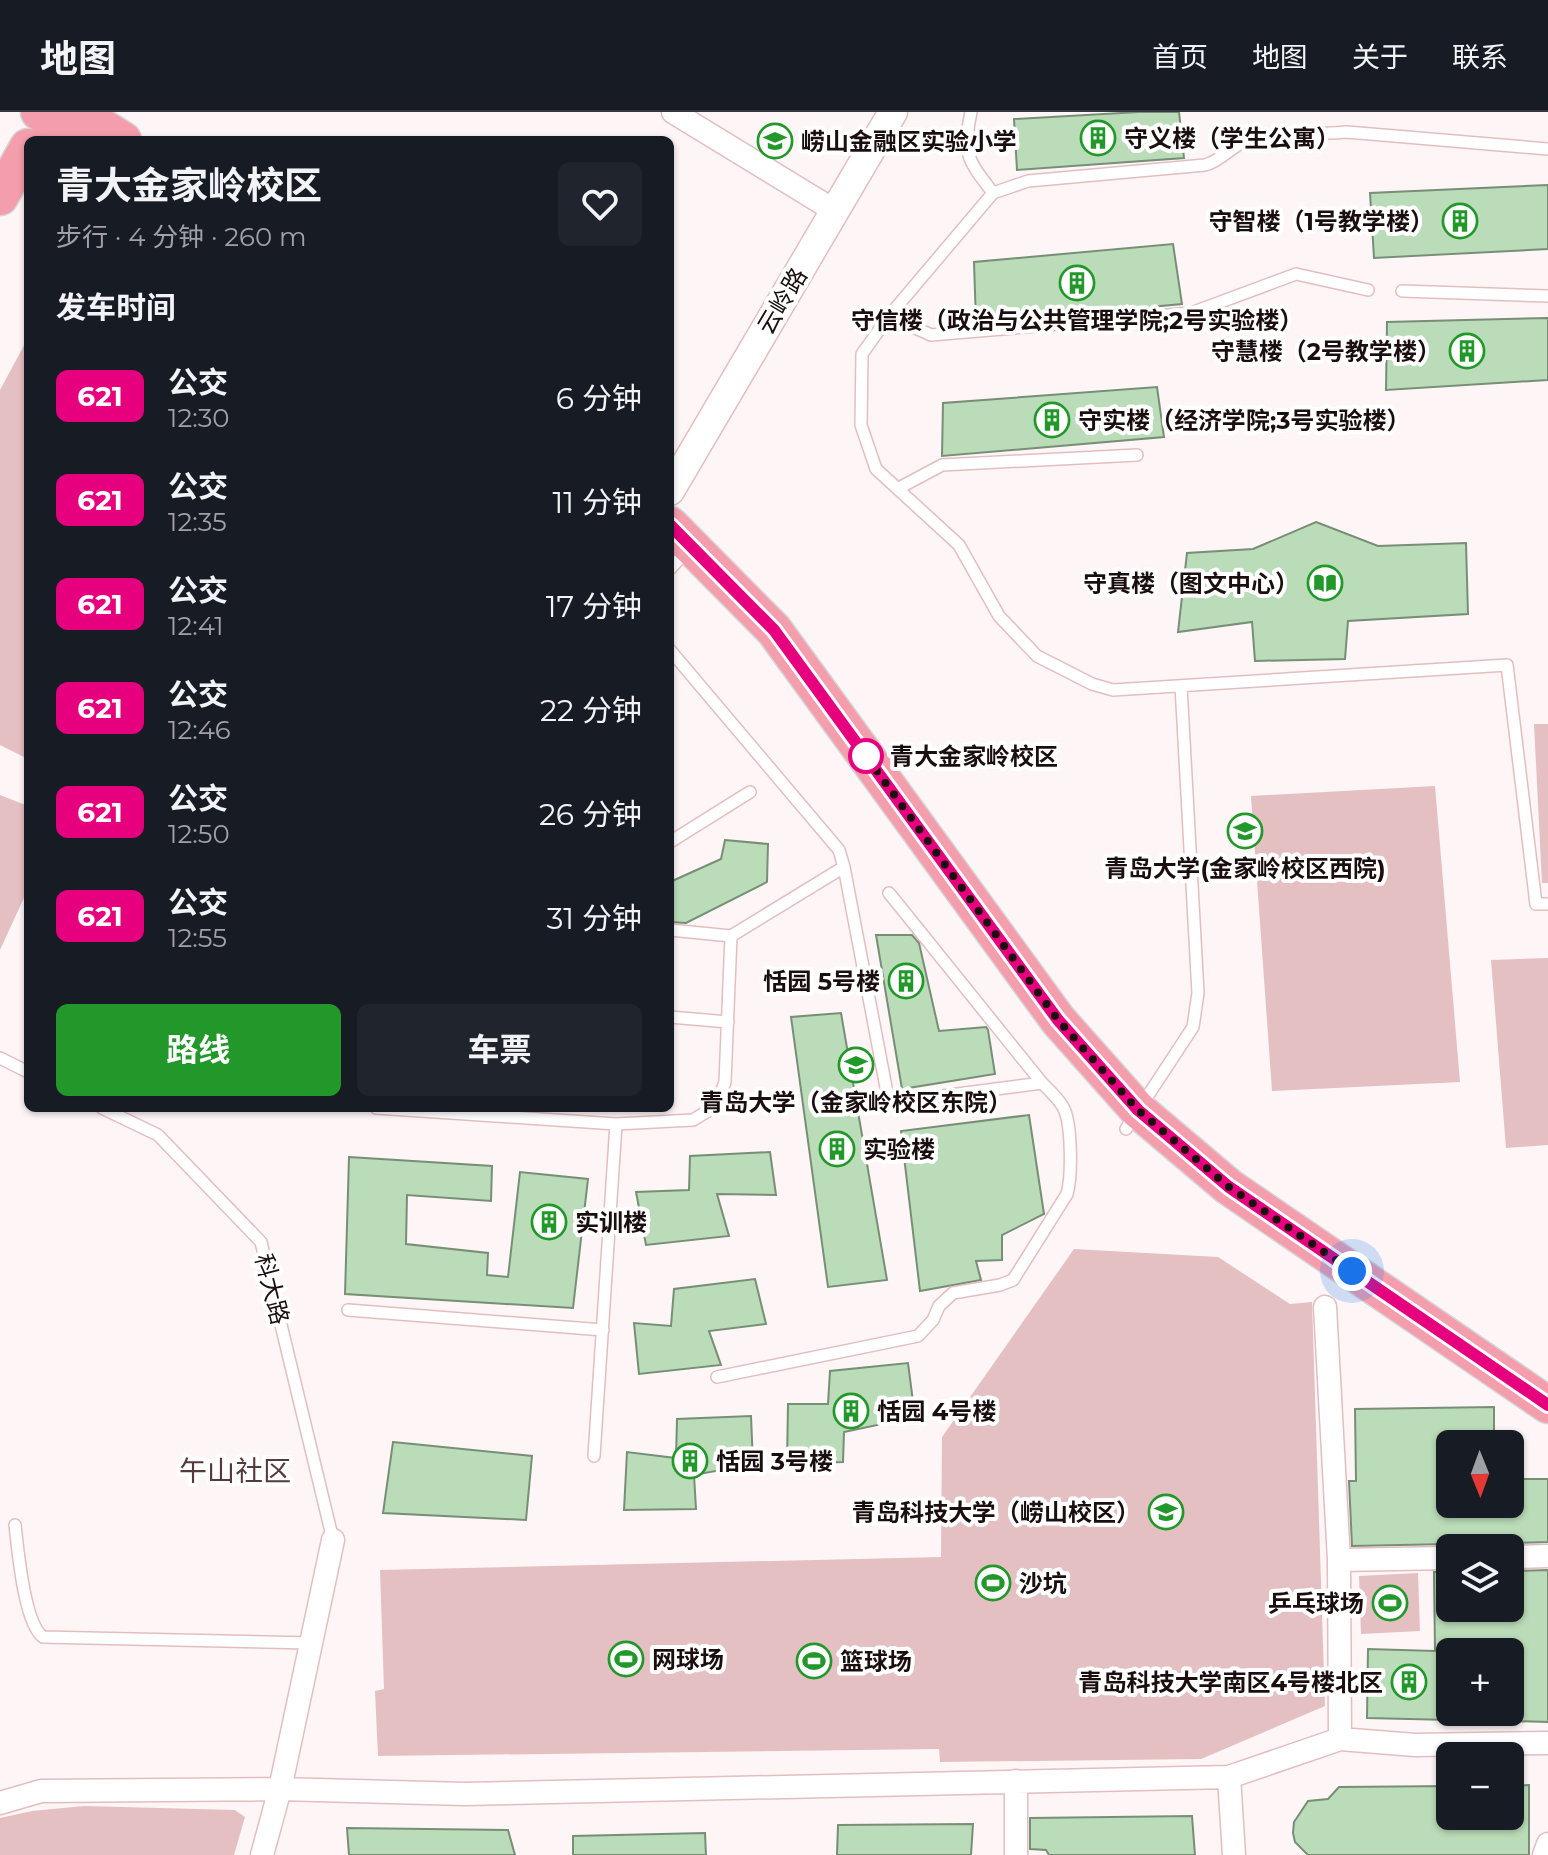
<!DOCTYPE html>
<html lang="zh">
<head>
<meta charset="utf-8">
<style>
  :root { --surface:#171b24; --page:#20242c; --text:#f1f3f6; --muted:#9ea1a6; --line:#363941; --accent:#219829 }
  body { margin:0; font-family:Montserrat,"Noto Sans SC",sans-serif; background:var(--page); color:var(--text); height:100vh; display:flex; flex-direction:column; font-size:30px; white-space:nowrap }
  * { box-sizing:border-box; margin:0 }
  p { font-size:26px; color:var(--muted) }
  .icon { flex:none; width:44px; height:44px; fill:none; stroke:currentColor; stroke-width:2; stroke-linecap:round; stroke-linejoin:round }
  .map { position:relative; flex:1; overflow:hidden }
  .details { position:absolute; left:24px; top:24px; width:650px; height:976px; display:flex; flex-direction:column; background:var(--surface); border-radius:12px; box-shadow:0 2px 6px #0004 }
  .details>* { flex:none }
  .badge { padding:0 16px; border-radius:12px; font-size:28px; line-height:52px }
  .needle { width:52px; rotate:179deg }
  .controls { position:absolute; left:1436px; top:1318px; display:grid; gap:16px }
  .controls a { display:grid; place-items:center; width:88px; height:88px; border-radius:12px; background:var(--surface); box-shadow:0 2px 6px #0004; font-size:40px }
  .you { position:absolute; width:40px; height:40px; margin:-20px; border:6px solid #fff; border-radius:50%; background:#1a73e8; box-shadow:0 0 0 12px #1a73e833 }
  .map>.badge { position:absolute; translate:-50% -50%; box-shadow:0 0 0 4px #fff }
  h2 { padding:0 32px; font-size:30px; line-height:72px }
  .round { display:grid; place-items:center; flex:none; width:84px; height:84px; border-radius:12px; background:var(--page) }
  .headline { display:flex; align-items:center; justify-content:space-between; height:136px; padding:0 32px }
  h1 { font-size:38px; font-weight:700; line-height:60px }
  .button { display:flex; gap:16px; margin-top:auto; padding:16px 32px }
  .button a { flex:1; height:92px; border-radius:12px; background:var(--accent); color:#fff; font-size:32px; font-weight:700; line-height:92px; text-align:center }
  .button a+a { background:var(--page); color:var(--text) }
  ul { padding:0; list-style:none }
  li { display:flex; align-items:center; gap:24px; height:104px; padding:0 32px }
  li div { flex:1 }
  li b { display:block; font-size:30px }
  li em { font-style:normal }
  li .badge { min-width:88px; font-weight:700; text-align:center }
  header { display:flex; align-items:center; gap:48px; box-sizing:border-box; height:112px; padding:0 40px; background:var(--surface); border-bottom:2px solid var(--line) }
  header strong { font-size:38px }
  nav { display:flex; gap:44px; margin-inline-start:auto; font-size:28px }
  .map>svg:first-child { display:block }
  .green { fill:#e5c0c3 }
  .building { fill:#badcb8; stroke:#788e77; stroke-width:2 }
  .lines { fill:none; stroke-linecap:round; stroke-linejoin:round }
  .service-casing { stroke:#e3bec1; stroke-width:14 }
  .minor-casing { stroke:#e3bec1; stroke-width:25 }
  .tertiary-casing { stroke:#e3bec1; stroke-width:31 }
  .primary-casing { stroke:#d6d4d4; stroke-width:39 }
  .service { stroke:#fff; stroke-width:11 }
  .minor { stroke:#fff; stroke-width:22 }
  .tertiary { stroke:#fff; stroke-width:28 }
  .primary { stroke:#f49dac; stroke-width:36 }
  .line-casing { stroke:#fff; stroke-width:18 }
  .line { stroke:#e6007e; stroke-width:12 }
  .walk { stroke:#1a0e0f; stroke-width:8; stroke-dasharray:0 14.4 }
  .stop-dot { fill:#fff; stroke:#e6007e; stroke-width:4 }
  .labels { text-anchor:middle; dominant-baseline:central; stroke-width:8; stroke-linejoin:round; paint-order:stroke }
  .poi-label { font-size:24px; font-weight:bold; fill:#1a0e0f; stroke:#fff; text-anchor:start }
  .street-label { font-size:24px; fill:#1a0e0f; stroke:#fff }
  .stop-label { font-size:24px; font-weight:bold; fill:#1a0e0f; stroke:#fff; text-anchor:start }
  .quarter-label { font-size:28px; fill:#57393c; stroke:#fff }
</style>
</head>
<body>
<header>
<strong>地图</strong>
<nav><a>首页</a><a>地图</a><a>关于</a><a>联系</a></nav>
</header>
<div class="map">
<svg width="1548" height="1743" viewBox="0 0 1548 1743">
  <rect width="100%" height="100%" fill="#fdf5f6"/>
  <path class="green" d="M28 226V647L0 633V278Z
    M1534 612H1548V771H1542Z
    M1435 674 1460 970 1272 979 1251 684Z
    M0 683 28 694V777L0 838Z
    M1548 846V1033L1506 1036 1491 848Z
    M1074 1137 1218 1145 1290 1192 1312 1190 1325 1594 1201 1647 940 1650 939 1637 378 1644 375 1579 384 1577 380 1458 941 1445 942 1325Z
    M1418 1461 1420 1519 1361 1522 1359 1464Z
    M84 1694 235 1698 245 1705 234 1743H0V1706L32 1699Z"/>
  <path class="building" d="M1139 0H1179L1184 46 1017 58 1014 7Z
    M1548 73V137L1374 146 1370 81Z
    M1173 132 1182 192 976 211 974 150Z
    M1548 206V268L1386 278 1387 210Z
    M1157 275 1164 325 942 344 943 291Z
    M1316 410 1378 434 1466 431 1468 502 1348 509 1345 547 1255 549 1252 510 1178 520 1187 441 1253 437Z
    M725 728 768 732 767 770 686 811 670 810V770L721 747Z
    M876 823H912L919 831 939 919 986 915 988 918 995 962 902 977Z
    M841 901 887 1168 828 1175 791 905Z
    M1029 1003 1044 1102 1002 1123V1148L976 1149 981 1168 920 1179 901 1019Z
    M770 1040 776 1083 717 1082 729 1124 646 1133 636 1080 689 1078 690 1044Z
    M349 1045 492 1054 491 1089 407 1083 406 1132 488 1141 487 1163 508 1165 520 1060 588 1067 573 1196 345 1182Z
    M755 1167 766 1212 709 1219 721 1253 639 1262 634 1211 671 1214 674 1177Z
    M908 1251 915 1305 844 1320 843 1350 787 1352 788 1292H828L830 1259Z
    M1494 1295V1332H1450V1392H1510V1367H1548V1430L1510 1431 1501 1435H1459L1450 1432 1352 1434 1349 1369H1356L1355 1297Z
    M751 1304 753 1352 694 1363 696 1397 624 1398 627 1340 676 1346 677 1307Z
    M393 1330 532 1344 526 1408 383 1401Z
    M1548 1458V1610L1510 1609V1540H1450V1608L1367 1606 1368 1537 1435 1539 1434 1460H1450V1496H1510V1459Z
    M1529 1673V1743H1308L1295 1730 1293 1721 1294 1710 1308 1689 1328 1687 1339 1675 1450 1674V1704H1510V1674Z
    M1192 1704 1195 1743H1049L1046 1738 1030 1737V1706Z
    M973 1712 971 1743H837L838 1713Z
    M347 1716 508 1718 515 1743H349Z
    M705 1721 706 1743H573V1724Z"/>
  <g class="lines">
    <g class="service-casing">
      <path id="service" d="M971 0C962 43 968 48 993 81
        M1548 37 1347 20C1326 22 1260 23 1244 30 1229 36 1221 49 1205 53L1028 69 993 81 889 204 862 242 861 313 876 357 959 433 999 504 1037 544 1092 572 1113 578 1507 553 1536 792H1548
        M1402 179 1548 184
        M889 204 931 223 1191 201 1296 162 1368 178
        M899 376 942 353 1137 343
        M670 457 689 437
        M670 538 839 738 844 755 889 991 1042 971 889 781
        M670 730 750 680
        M670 818 731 824
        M670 905 728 910
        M0 946 28 960
        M102 996 158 1023 261 1130 333 1428
        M376 996 616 1012 693 1008 716 994 725 970 731 824 844 755
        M1126 1017 1193 915 1198 881 1181 574
        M348 1198 603 1218
        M717 1265 918 1224 933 1208 939 1194 953 1181 1000 1173 1013 1168 1067 1082C1072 1065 1072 1010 1063 995 1058 986 1049 978 1042 971
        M594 1344 616 1012
        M15 1413C18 1438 24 1511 43 1525L311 1531"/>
    </g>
    <g class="minor-casing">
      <path id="minor" d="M673 0 835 99
        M1325 1195 1339 1448 1340 1627
        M1510 1445 1548 1444
        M1339 1448 1450 1446
        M1229 1665 1234 1743
        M1016 1669V1743
        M0 1691 41 1679 280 1677 465 1682 1229 1665 1340 1627 1415 1633 1548 1631
        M262 1743 280 1677 333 1428
        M1544 1743 1548 1732"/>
    </g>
    <g class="tertiary-casing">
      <path id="tertiary" d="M670 379 893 0"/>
    </g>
    <g class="primary-casing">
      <path id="primary" d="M39 0 82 28
        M78 0 123 28
        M0 85 28 35
        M670 413 774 518 1058 908 1138 998 1229 1075 1548 1293"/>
    </g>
    <use href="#service" class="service"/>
    <use href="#minor" class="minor"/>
    <use href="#tertiary" class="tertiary"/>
    <use href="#primary" class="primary"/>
  </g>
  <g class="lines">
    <g class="line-casing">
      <path id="line" d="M670 413 774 518 1058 908 1138 998 1229 1075 1548 1293"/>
    </g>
    <use href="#line" class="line"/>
    <path class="walk" d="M866 644 863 640 1058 908 1138 998 1229 1075 1352 1159"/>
  </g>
  <defs>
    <g id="building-ring" transform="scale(1.8)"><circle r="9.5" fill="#fff" stroke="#219829" stroke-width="1.5"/><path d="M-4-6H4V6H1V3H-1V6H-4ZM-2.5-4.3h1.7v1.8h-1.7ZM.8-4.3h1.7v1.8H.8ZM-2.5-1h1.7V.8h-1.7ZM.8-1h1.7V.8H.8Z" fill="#219829"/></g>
    <g id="school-ring" transform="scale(1.8)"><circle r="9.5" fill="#fff" stroke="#219829" stroke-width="1.5"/><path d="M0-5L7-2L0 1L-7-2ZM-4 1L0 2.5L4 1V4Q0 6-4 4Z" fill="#219829"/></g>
    <g id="library-ring" transform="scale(1.8)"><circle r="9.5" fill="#fff" stroke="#219829" stroke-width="1.5"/><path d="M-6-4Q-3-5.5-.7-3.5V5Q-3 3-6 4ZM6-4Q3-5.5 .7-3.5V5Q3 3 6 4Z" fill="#219829"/></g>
    <g id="university-ring" transform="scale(1.8)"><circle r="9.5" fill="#fff" stroke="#219829" stroke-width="1.5"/><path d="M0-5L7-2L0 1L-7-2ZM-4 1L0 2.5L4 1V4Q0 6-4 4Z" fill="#219829"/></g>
    <g id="stadium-ring" transform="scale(1.8)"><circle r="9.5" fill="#fff" stroke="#219829" stroke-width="1.5"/><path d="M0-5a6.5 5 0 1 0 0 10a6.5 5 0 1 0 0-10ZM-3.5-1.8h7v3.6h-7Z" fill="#219829"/></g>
  </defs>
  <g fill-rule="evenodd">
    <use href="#building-ring" x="1098" y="26"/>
    <use href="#school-ring" x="775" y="29"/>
    <use href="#building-ring" x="1460" y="109"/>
    <use href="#building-ring" x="1077" y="171"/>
    <use href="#building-ring" x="1467" y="239"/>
    <use href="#building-ring" x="1052" y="308"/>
    <use href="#library-ring" x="1325" y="471"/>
    <use href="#university-ring" x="1245" y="719"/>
    <use href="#building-ring" x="906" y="869"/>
    <use href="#university-ring" x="856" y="953"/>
    <use href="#building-ring" x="837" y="1037"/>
    <use href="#building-ring" x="549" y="1110"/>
    <use href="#building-ring" x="851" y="1299"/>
    <use href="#building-ring" x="690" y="1349"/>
    <use href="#university-ring" x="1166" y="1400"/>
    <use href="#stadium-ring" x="993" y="1471"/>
    <use href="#stadium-ring" x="1390" y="1491"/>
    <use href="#stadium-ring" x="626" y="1547"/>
    <use href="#stadium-ring" x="814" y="1549"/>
    <use href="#building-ring" x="1409" y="1570"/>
  </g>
  <circle class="stop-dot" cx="866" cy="644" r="16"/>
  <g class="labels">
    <g class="poi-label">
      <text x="1124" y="26">守义楼（学生公寓）</text>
      <text x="801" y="29">崂山金融区实验小学</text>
      <text x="1434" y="109" text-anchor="end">守智楼（1号教学楼）</text>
      <text x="1077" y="208" text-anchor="middle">守信楼（政治与公共管理学院;2号实验楼）</text>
      <text x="1441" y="239" text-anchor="end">守慧楼（2号教学楼）</text>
      <text x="1078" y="308">守实楼（经济学院;3号实验楼）</text>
      <text x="1299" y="471" text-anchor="end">守真楼（图文中心）</text>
      <text x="1245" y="756" text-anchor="middle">青岛大学(金家岭校区西院)</text>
      <text x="880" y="869" text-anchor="end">恬园 5号楼</text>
      <text x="856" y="990" text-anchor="middle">青岛大学（金家岭校区东院）</text>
      <text x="863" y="1037">实验楼</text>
      <text x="575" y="1110">实训楼</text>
      <text x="877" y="1299">恬园 4号楼</text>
      <text x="716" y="1349">恬园 3号楼</text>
      <text x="1140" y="1400" text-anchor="end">青岛科技大学（崂山校区）</text>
      <text x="1019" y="1471">沙坑</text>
      <text x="1364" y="1491" text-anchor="end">乒乓球场</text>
      <text x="652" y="1547">网球场</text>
      <text x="840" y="1549">篮球场</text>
      <text x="1383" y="1570" text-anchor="end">青岛科技大学南区4号楼北区</text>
    </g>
    <g class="street-label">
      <text transform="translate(782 189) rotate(-59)">云岭路</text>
      <text transform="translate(272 1177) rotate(76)">科大路</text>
    </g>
    <g class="stop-label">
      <text x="890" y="644">青大金家岭校区</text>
    </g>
    <g class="quarter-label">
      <text x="235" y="1359">午山社区</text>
    </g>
  </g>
</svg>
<div class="controls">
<a><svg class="needle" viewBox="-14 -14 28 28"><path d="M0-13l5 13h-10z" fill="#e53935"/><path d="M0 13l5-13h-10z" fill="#9ea1a6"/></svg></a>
<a><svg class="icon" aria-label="layers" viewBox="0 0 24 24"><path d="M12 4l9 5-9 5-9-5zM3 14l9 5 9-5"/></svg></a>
<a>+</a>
<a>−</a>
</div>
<div class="you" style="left:1352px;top:1159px"></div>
<section class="details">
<div class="headline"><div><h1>青大金家岭校区</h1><p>步行 · 4 分钟 · 260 m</p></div><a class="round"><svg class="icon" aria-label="heart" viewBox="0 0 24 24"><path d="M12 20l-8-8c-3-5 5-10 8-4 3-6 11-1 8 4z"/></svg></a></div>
<h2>发车时间</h2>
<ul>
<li><span class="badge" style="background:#e6007e;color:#fff">621</span><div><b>公交</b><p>12:30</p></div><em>6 分钟</em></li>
<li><span class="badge" style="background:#e6007e;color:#fff">621</span><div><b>公交</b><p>12:35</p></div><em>11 分钟</em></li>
<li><span class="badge" style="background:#e6007e;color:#fff">621</span><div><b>公交</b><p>12:41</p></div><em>17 分钟</em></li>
<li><span class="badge" style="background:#e6007e;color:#fff">621</span><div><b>公交</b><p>12:46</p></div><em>22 分钟</em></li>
<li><span class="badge" style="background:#e6007e;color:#fff">621</span><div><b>公交</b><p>12:50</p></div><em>26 分钟</em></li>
<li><span class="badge" style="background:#e6007e;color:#fff">621</span><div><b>公交</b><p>12:55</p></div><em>31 分钟</em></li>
</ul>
<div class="button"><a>路线</a><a>车票</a></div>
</section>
</div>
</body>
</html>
